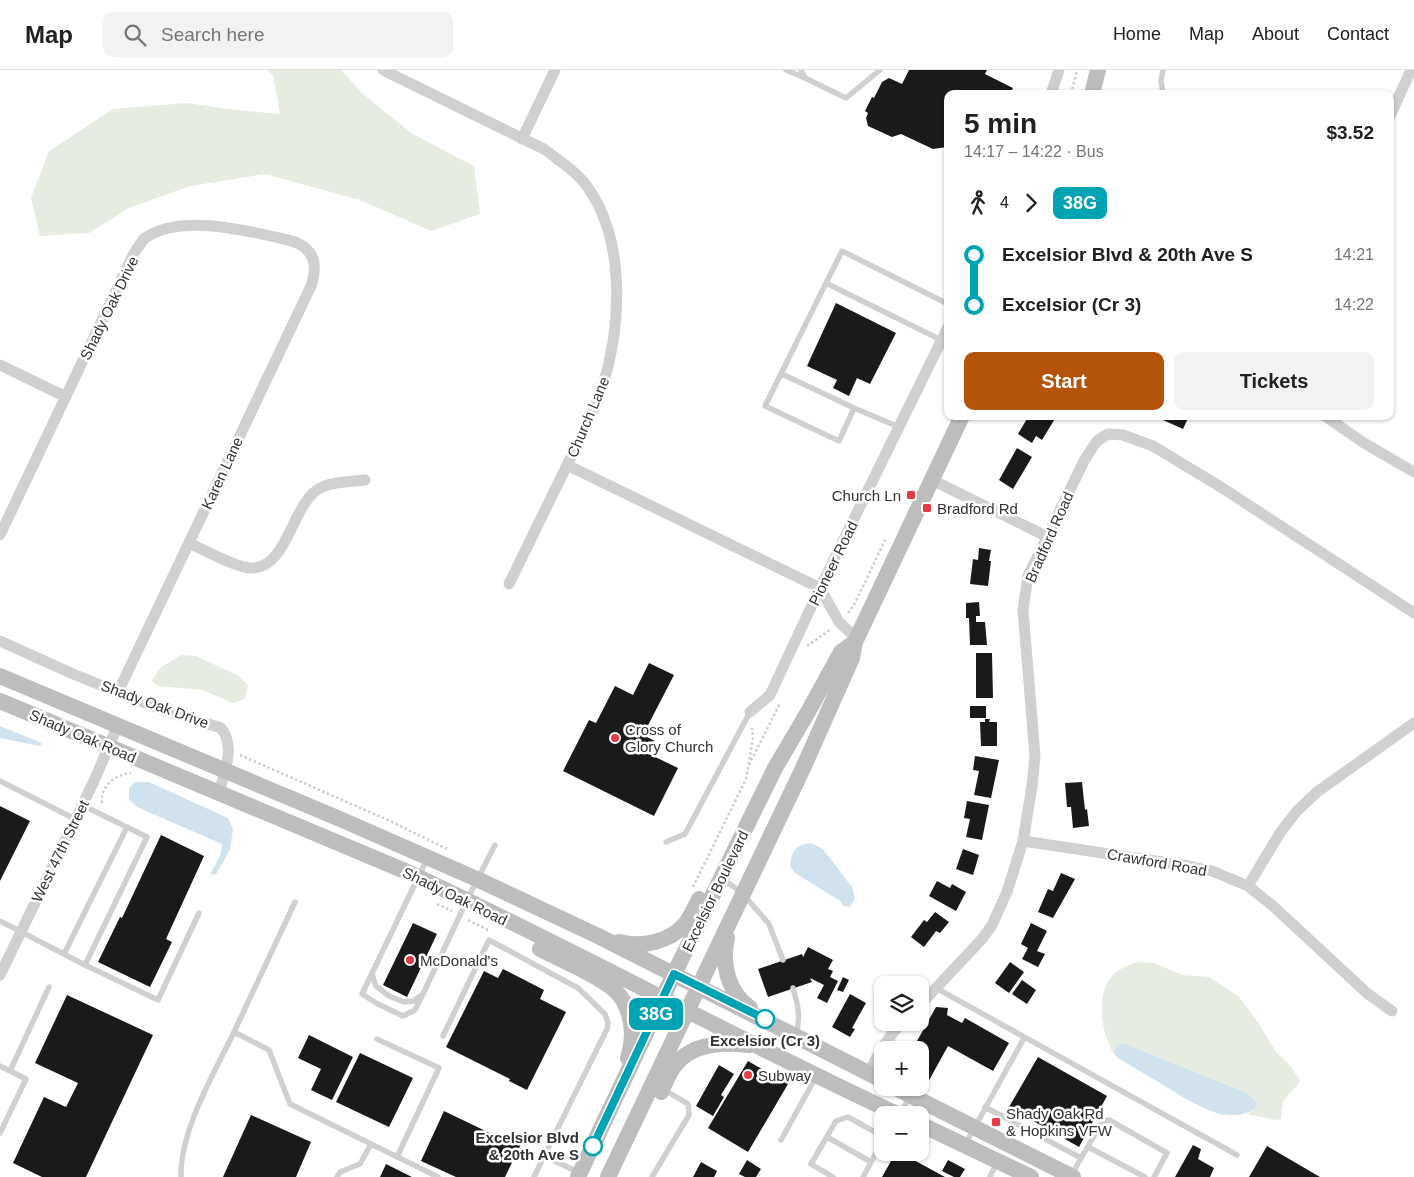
<!DOCTYPE html>
<html lang="en">
<head>
<meta charset="utf-8">
<style>
  :root { --surface:#fff; --page:#f2f2f2; --text:#202124; --muted:#757577; --line:#e0e0e0; --accent:#b45309 }
  body { margin:0; font-family:Helvetica,sans-serif; background:var(--page); color:var(--text); height:100vh; display:flex; flex-direction:column; font-size:19px; white-space:nowrap }
  * { box-sizing:border-box; margin:0 }
  p { font-size:16px; color:var(--muted) }
  .icon { flex:none; width:28px; height:28px; fill:none; stroke:currentColor; stroke-width:2; stroke-linecap:round; stroke-linejoin:round }
  .map { position:relative; flex:1; overflow:hidden }
  .panel { position:absolute; left:944px; top:20px; width:450px; height:330px; display:flex; flex-direction:column; background:var(--surface); border-radius:10px; box-shadow:0 1px 4px #0004 }
  .panel>* { flex:none }
  .badge { padding:0 10px; border-radius:8px; font-size:18px; line-height:32px }
  .tools { position:absolute; left:874px; top:906px; display:grid; gap:10px }
  .tools a { display:grid; place-items:center; width:55px; height:55px; border-radius:10px; background:var(--surface); box-shadow:0 1px 4px #0004; font-size:25px }
  .map>.badge { position:absolute; translate:-50% -50%; box-shadow:0 0 0 2px #fff }
  .legs { display:flex; align-items:center; gap:8px; height:55px; padding:0 20px; font-size:16px }
  .legs p { margin-inline-start:auto }
  .summary { display:flex; align-items:center; justify-content:space-between; height:85px; padding:0 20px }
  h1 { font-size:28px; font-weight:700; line-height:38px }
  .action { display:flex; gap:10px; margin-top:auto; padding:10px 20px }
  .action a { flex:1; height:58px; border-radius:10px; background:var(--accent); color:#fff; font-size:20px; font-weight:700; line-height:58px; text-align:center }
  .action a+a { background:var(--page); color:var(--text) }
  ul { padding:0 20px; list-style:none }
  li { display:flex; align-items:center; gap:18px; height:50px; font-size:19px }
  li i { display:grid; place-items:center; width:8px; height:100%; margin:0 6px; background:currentColor }
  li i::after { content:''; width:12px; height:12px; margin:-6px; border:4px solid; border-radius:50%; background:var(--surface) }
  li p { margin-inline-start:auto }
  li:first-child i { background:linear-gradient(#0000 50%,currentColor 0) }
  li:last-child i { background:linear-gradient(currentColor 50%,#0000 0) }
  header { display:flex; align-items:center; gap:30px; box-sizing:border-box; height:70px; padding:0 25px; background:var(--surface); border-bottom:1px solid var(--line) }
  header strong { font-size:24px }
  nav { display:flex; gap:28px; margin-inline-start:auto; font-size:18px }
  .search { width:350px; height:45px; background:var(--page); display:flex; align-items:center; gap:12px; box-sizing:border-box; padding:0 18px; border-radius:10px; color:var(--muted); font-size:19px }
  .map>svg:first-child { display:block }
  .green { fill:#e6ecdf }
  .water { fill:#cfe2ee }
  .building { fill:#1a1a1a }
  .lines { fill:none; stroke-linecap:round; stroke-linejoin:round }
  .path { stroke:#cdcdcd; stroke-width:2.5; stroke-dasharray:2.5 2.5; stroke-linecap:butt }
  .service { stroke:#d0d0d0; stroke-width:5.5 }
  .minor { stroke:#d0d0d0; stroke-width:11 }
  .secondary { stroke:#bdbdbd; stroke-width:16 }
  .line-1-casing { stroke:#fff; stroke-width:11 }
  .line-1 { stroke:#00a3b4; stroke-width:8 }
  .poi-dot { fill:#e63946; stroke:#fff; stroke-width:2 }
  .stop-1-dot { fill:#fff; stroke:#00a3b4; stroke-width:2.5 }
  .labels { text-anchor:middle; dominant-baseline:central; stroke-width:5; stroke-linejoin:round; paint-order:stroke }
  .street-label { font-size:15px; fill:#333; stroke:#fff }
  .poi-label { font-size:15px; fill:#333; stroke:#fff; text-anchor:start }
  .stop-label { font-size:15px; font-weight:bold; fill:#333; stroke:#fff }
</style>
</head>
<body>
<header>
<strong>Map</strong>
<div class="search"><svg class="icon" aria-label="search" viewBox="0 0 24 24"><circle cx="10" cy="10" r="6"/><path d="M15 15l6 6"/></svg>Search here</div>
<nav><a>Home</a><a>Map</a><a>About</a><a>Contact</a></nav>
</header>
<div class="map">
<svg width="1414" height="1107" viewBox="0 0 1414 1107">
  <rect width="100%" height="100%" fill="#fff"/>
  <path class="green" d="M267 0H341L362 23 411 63 474 96 480 144 431 161 360 130 265 104 190 116 129 138 89 163 40 166 31 128 49 81 113 39 187 33 235 40 280 44 273 5Z
    M181 585 196 586 239 606 248 615 245 629 232 633 203 620 158 616 152 611 160 598Z
    M1137 892 1154 893 1183 905 1209 907 1223 916 1239 927 1255 948 1276 982 1288 993 1300 1010C1297 1018 1290 1022 1285 1029 1281 1036 1282 1042 1281 1049L1275 1050 1248 1044 1253 1041 1254 1028 1247 1023 1126 974 1114 980V984C1101 964 1095 924 1113 905 1120 898 1129 895 1137 892Z"/>
  <path class="water" d="M0 656 42 673 40 676 0 668Z
    M135 712H149L228 748 233 759 230 780 216 804 210 805 221 784 222 774 137 737 129 729V718Z
    M811 773 823 779 852 817 855 828 850 837 844 836 840 831 795 803 790 796C793 780 794 775 811 773Z
    M1120 974H1126L1247 1023C1274 1042 1235 1048 1219 1044 1194 1036 1171 1019 1148 1006 1138 1000 1128 994 1118 988L1114 984C1114 979 1116 976 1120 974Z"/>
  <path class="building" d="M909 0H987L985 4 1013 18 1010 24H948V75L947 77 933 79 901 64 892 67 868 56 866 48 868 43 865 41 872 27 874 28 882 12 889 8 902 14Z
    M836 233 896 263 870 314 857 308 849 326 833 318 837 310 807 296Z
    M1037 346 1056 347 1042 370 1036 366 1032 373 1018 364 1028 347 1034 350Z
    M1154 346H1189L1183 359Z
    M1017 378 1032 387 1013 419 999 410Z
    M979 478 991 480 989 491H991L988 516 970 514 973 489 978 490Z
    M979 532 980 546H976V552H985L987 575H970L969 548H966V533Z
    M976 583H992L993 628H976Z
    M649 593 674 605 643 665 655 671 649 684 678 698 654 746 563 701 589 650 596 653 615 616 633 625Z
    M970 636H986V648H970Z
    M985 649H990L989 652H997V676H981L980 652H985Z
    M975 686 999 690 991 728 974 725 979 701 973 700Z
    M1082 712 1085 740 1087 739 1089 756 1073 758 1071 737H1067L1065 713Z
    M967 731 989 735 982 770 966 767 970 749 964 748Z
    M0 736 30 751 0 811Z
    M161 765 204 786 166 869 172 872 150 917 98 892 120 847 122 848Z
    M963 779 979 785 973 805 956 799Z
    M1061 803 1075 809 1053 848 1038 842 1048 819 1053 821Z
    M937 811 950 818 952 814 966 822 956 841 929 826Z
    M935 842 949 852 940 863 936 861 924 877 911 867 924 850 927 852Z
    M413 853 437 864 407 927 383 915Z
    M1031 853 1047 861 1037 881 1045 884 1038 897 1022 889 1028 878 1021 874Z
    M808 877 833 890 828 899 833 901 830 907 838 911 827 933 817 928 824 915 810 908 812 912 768 927 758 899 802 884 803 887Z
    M1010 892 1024 902 1009 923 995 913Z
    M503 899 544 920 540 929 566 942 527 1020 509 1011 510 1009 446 977 484 901 498 908Z
    M843 907 849 910 843 922 837 920Z
    M1022 910 1036 920 1027 934 1012 924Z
    M850 924 866 933 852 958 855 959 850 967 832 957Z
    M67 925 153 965 86 1107H42L13 1093 44 1027 66 1037 78 1013 35 993Z
    M936 937 948 938 947 945 962 953 965 948 1009 973 993 1001 948 976 927 1014 920 1010V980H912Z
    M309 965 353 987 332 1030 311 1020 321 999 298 988Z
    M360 983 413 1008 389 1057 336 1032Z
    M1038 987 1107 1026 1079 1077 1009 1037Z
    M748 991 788 1014 748 1082 708 1058Z
    M719 995 734 1004 721 1025 724 1027 713 1046 696 1036Z
    M444 1041 498 1067 500 1064 521 1074 505 1107H456L421 1091Z
    M251 1045 311 1072 296 1107H223Z
    M1193 1075 1201 1079 1198 1089 1214 1098 1210 1107H1175Z
    M1267 1076 1320 1107H1249Z
    M896 1082H899L945 1107H882Z
    M747 1090 761 1099 756 1107H745L739 1104Z
    M948 1090 965 1099 960 1107H954L942 1101Z
    M701 1092 717 1101 714 1107H693Z
    M386 1094 412 1107H380Z"/>
  <g class="lines">
    <path class="path" d="M1071 24 1077 0
      M848 543 855 533 886 468
      M807 576 831 559
      M240 685 390 751 447 779
      M749 695 780 633
      M102 733C100 716 116 704 131 703
      M693 817 746 709 753 668 752 658
      M437 834 452 841
      M468 850 490 861"/>
    <path class="service" d="M786 0 805 8
      M801 0 805 8 846 28 880 0
      M1163 0 1161 11 1163 24
      M826 213 941 270
      M782 304 854 338
      M899 357 854 338 839 371 765 336 842 181 948 234
      M0 711 75 749
      M666 772 685 764 750 642
      M427 789 362 924 376 933 403 946 415 940 423 924 467 830 495 775
      M723 809 743 824 769 854 783 890
      M0 851 85 895 147 767 82 735
      M64 884 127 757
      M85 895 158 930 199 843
      M372 904 376 916 389 926 404 932 414 931 420 926
      M793 918C798 935 801 948 796 965
      M936 918 1237 1085
      M234 962 295 832
      M443 966 489 870 578 918 605 944 608 953 607 959 544 1086
      M377 969 439 998 397 1087
      M0 996 26 1009 0 1063
      M10 1001 49 917
      M985 1037 1081 1088
      M901 1045 909 1026
      M827 1067 871 1092
      M781 1070 816 1007
      M966 1073 1024 968
      M1088 1077 1145 1107
      M1072 1104 1102 1052 1109 1050 1167 1083 1154 1107
      M181 1107C180 1060 214 1004 234 962L269 980 290 1034 438 1107
      M337 1107 340 1102 360 1094 371 1074
      M534 1107 544 1086 578 1102
      M652 1107 689 1045 688 1034 663 1019
      M833 1107 811 1094 836 1051 848 1047 882 1066
      M863 1107 882 1072
      M990 1107 997 1092"/>
    <path class="minor" d="M383 0 544 79C557 89 571 98 582 110 627 164 622 256 602 318 594 344 581 367 569 391 549 432 529 473 509 514
      M1051 24 1059 0
      M1390 46 1411 0
      M522 69 555 0
      M0 295 66 327
      M1325 346 1364 373 1414 402
      M567 395 820 518 839 552 856 568
      M932 410 1046 466
      M0 465 134 183C137 179 141 172 145 168 182 142 252 162 292 171 315 179 318 195 311 216L118 622
      M189 473C204 480 239 499 253 498 288 497 292 433 320 418 333 411 351 412 365 410
      M0 571 73 604 163 640 221 658C236 677 224 702 219 723
      M750 642 770 625 820 518 948 257
      M1023 771 1189 796 1212 801 1248 816 1273 836 1368 924 1392 941
      M1248 816 1280 763 1296 742 1317 722 1414 653
      M0 905 94 711 118 655
      M920 935 982 869 992 855 1007 822 1023 771 1032 716 1035 686 1023 540 1028 506 1085 389 1097 371 1108 364 1123 365 1153 376 1224 419 1414 543
      M869 1002C878 984 888 967 902 952"/>
    <path class="secondary" d="M1092 24 1098 0
      M0 606 340 749 479 810 598 866 882 1010
      M0 631 405 801C572 878 733 968 899 1045
      M727 868C721 894 728 922 750 938
      M619 872C641 878 670 872 685 854 691 847 695 837 699 829
      M540 879C563 891 590 901 611 917 632 933 636 965 628 988
      M896 1018 1073 1107
      M661 1022C665 1013 669 1002 676 994 693 973 724 972 749 975
      M920 1054 1031 1107
      M578 1107 674 904 775 698 808 642 841 582 855 572
      M608 1107 804 696 852 588 855 572 962 346"/>
  </g>
  <g class="lines">
    <g class="line-1-casing">
      <path id="line-1" d="M593 1076 674 904 765 949"/>
    </g>
    <use href="#line-1" class="line-1"/>
  </g>
  <g class="poi-dot">
    <rect x="906" y="420" width="10" height="10" rx="2.5"/>
    <rect x="922" y="433" width="10" height="10" rx="2.5"/>
    <circle cx="615" cy="668" r="5"/>
    <circle cx="410" cy="890" r="5"/>
    <circle cx="748" cy="1005" r="5"/>
    <rect x="991" y="1047" width="10" height="10" rx="2.5"/>
  </g>
  <g class="stop-1-dot">
    <circle cx="765" cy="949" r="9"/>
    <circle cx="593" cy="1076" r="9"/>
  </g>
  <g class="labels">
    <g class="street-label">
      <text transform="translate(109 238) rotate(-64)">Shady Oak Drive</text>
      <text transform="translate(588 347) rotate(-67)">Church Lane</text>
      <text transform="translate(222 403) rotate(-65)">Karen Lane</text>
      <text transform="translate(1049 467) rotate(-66)">Bradford Road</text>
      <text transform="translate(833 493) rotate(-64)">Pioneer Road</text>
      <text transform="translate(155 634) rotate(20)">Shady Oak Drive</text>
      <text transform="translate(83 666) rotate(23)">Shady Oak Road</text>
      <text transform="translate(60 781) rotate(-64)">West 47th Street</text>
      <text transform="translate(1157 792) rotate(10)">Crawford Road</text>
      <text transform="translate(715 821) rotate(-64)">Excelsior Boulevard</text>
      <text transform="translate(455 826) rotate(26)">Shady Oak Road</text>
    </g>
    <g class="poi-label">
      <text x="901" y="425" text-anchor="end">Church Ln</text>
      <text x="937" y="438">Bradford Rd</text>
      <text x="625" y="659">Cross of<tspan x="625" dy="17">Glory Church</tspan></text>
      <text x="420" y="890">McDonald's</text>
      <text x="758" y="1005">Subway</text>
      <text x="1006" y="1043">Shady Oak Rd<tspan x="1006" dy="17">&amp; Hopkins VFW</tspan></text>
    </g>
    <g class="stop-label">
      <text x="765" y="970">Excelsior (Cr 3)</text>
      <text x="579" y="1067" text-anchor="end">Excelsior Blvd<tspan x="579" dy="17">&amp; 20th Ave S</tspan></text>
    </g>
  </g>
</svg>
<div class="tools">
<a><svg class="icon" aria-label="layers" viewBox="0 0 24 24"><path d="M12 4l9 5-9 5-9-5zM3 14l9 5 9-5"/></svg></a>
<a>+</a>
<a>−</a>
</div>
<b class="badge" style="left:656px;top:944px;background:#00a3b4;color:#fff">38G</b>
<section class="panel">
<div class="summary"><div><h1>5 min</h1><p>14:17 – 14:22 · Bus</p></div><b>$3.52</b></div>
<div class="legs"><svg class="icon" aria-label="walk" viewBox="0 0 24 24"><circle cx="13" cy="4" r="2"/><path d="M13 8l-2 6 4 7M11 14l-3 7M7 12l3-4h3l4 4"/></svg>4<svg class="icon" aria-label="forward" viewBox="0 0 24 24"><path d="M9 5l7 7-7 7"/></svg><b class="badge" style="background:#00a3b4;color:#fff">38G</b></div>
<ul>
<li><i style="color:#00a3b4"></i><b>Excelsior Blvd &amp; 20th Ave S</b><p>14:21</p></li>
<li><i style="color:#00a3b4"></i><b>Excelsior (Cr 3)</b><p>14:22</p></li>
</ul>
<div class="action"><a>Start</a><a>Tickets</a></div>
</section>
</div>
</body>
</html>
